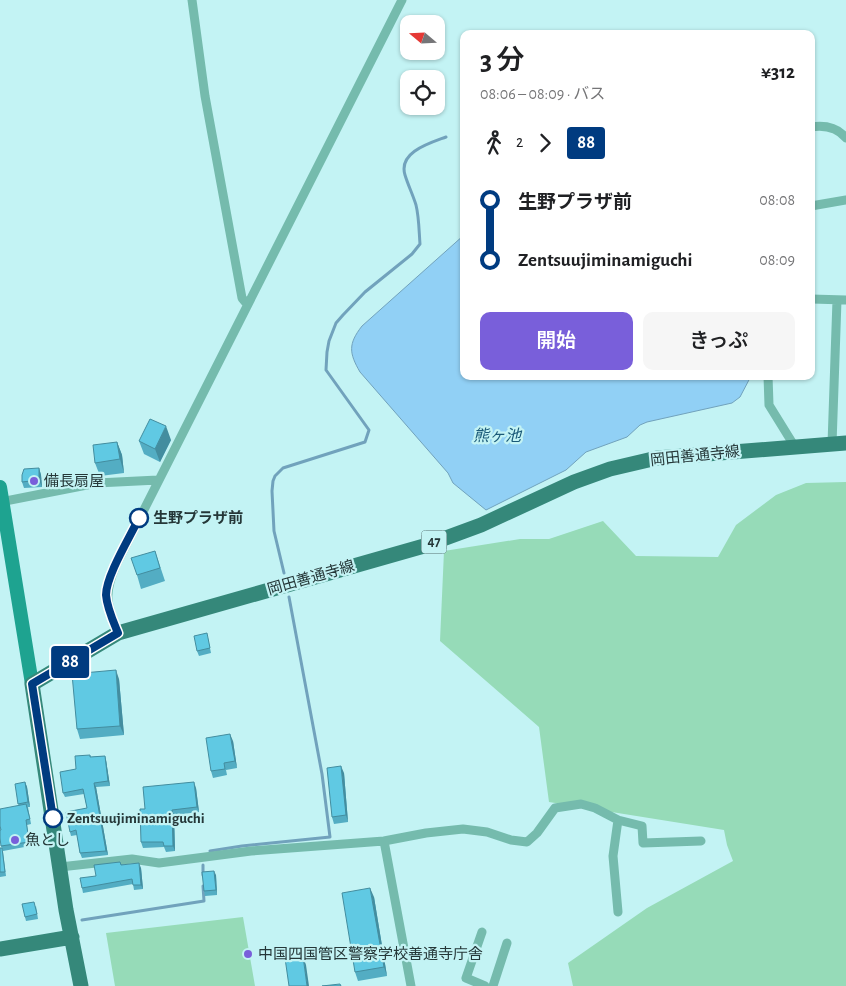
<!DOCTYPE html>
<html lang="ja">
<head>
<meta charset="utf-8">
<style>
  :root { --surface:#fff; --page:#f6f6f6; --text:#202124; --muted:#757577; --accent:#795fda }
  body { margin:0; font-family:"Alegreya Sans","Noto Sans JP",sans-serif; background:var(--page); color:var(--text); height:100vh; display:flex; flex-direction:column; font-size:19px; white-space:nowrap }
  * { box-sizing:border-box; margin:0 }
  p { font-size:16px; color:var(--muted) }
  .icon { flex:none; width:28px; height:28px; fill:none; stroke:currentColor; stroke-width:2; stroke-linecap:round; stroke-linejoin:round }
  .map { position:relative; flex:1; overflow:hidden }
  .details { position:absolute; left:460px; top:30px; width:355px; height:350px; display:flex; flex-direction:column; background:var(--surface); border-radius:10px; box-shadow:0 1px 4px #0004 }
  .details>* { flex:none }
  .badge { padding:0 10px; border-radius:4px; font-size:18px; line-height:32px }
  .needle { width:32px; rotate:289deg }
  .fabs { position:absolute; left:400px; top:15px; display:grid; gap:10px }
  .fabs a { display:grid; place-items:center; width:45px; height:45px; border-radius:10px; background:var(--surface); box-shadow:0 1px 4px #0004; font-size:25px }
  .map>.badge { position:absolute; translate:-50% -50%; box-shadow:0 0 0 2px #fff }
  .legs { display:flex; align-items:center; gap:8px; height:55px; padding:0 20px; font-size:16px }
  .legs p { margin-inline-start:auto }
  .headline { display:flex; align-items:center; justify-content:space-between; height:85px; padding:0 20px }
  h1 { font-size:28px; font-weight:600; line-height:38px }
  .cta { display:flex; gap:10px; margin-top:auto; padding:10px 20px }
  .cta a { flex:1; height:58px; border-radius:10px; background:var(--accent); color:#fff; font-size:20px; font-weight:600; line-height:58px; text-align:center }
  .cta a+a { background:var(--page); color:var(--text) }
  ul { padding:0 20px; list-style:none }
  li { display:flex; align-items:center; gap:18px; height:60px; font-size:19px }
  li i { display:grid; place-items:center; width:8px; height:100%; margin:0 6px; background:currentColor }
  li i::after { content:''; width:12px; height:12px; margin:-6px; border:4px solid; border-radius:50%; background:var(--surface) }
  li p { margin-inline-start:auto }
  li:first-child i { background:linear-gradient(#0000 50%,currentColor 0) }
  li:last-child i { background:linear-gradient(currentColor 50%,#0000 0) }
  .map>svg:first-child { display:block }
  .green { fill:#96dbb8 }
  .water { fill:#91d0f5; stroke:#71a2bc }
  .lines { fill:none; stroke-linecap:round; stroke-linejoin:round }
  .stream { stroke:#71a2bc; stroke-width:3 }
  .street { stroke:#75bbad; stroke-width:9 }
  .secondary { stroke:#1ea390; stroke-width:14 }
  .primary { stroke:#35887a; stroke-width:15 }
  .wall { fill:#53adc3 }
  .shaded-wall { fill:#438d9f }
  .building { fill:#60c9e3; stroke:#438d9f }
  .line-1-casing { stroke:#fff; stroke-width:11 }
  .line-1 { stroke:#003b80; stroke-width:8 }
  .poi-dot { fill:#795fda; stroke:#c3f3f4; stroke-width:2 }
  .stop-1-dot { fill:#fff; stroke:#003b80; stroke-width:2.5 }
  .labels { text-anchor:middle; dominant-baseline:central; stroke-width:4.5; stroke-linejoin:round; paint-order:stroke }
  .shield { fill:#c3f3f4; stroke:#546f70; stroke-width:1 }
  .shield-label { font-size:14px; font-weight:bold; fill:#253738 }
  .street-label { font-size:15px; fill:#253738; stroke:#c3f3f4 }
  .poi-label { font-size:15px; fill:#253738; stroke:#c3f3f4; text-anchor:start }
  .stop-label { font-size:15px; font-weight:bold; fill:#253738; stroke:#c3f3f4; text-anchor:start }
  .water-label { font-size:16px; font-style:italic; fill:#1a5978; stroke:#c3f3f4 }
</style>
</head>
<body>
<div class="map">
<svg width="846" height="986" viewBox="0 0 846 986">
  <rect width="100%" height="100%" fill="#c3f3f4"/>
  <path class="green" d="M846 482V986H573L568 963 647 908 733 861 727 845 724 830 549 802 539 727 440 641 444 551 520 539H549L603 521 636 556 718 557 736 525 776 495 806 483Z
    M243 917 255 986H115L106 933Z"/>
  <path class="water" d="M464 235V376H751L740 397 732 403 647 422 640 425 627 437 586 452 566 470 486 510 453 483 448 473 360 372C349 353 348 344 362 326Z"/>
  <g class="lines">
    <path class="stream" d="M284 573 274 531 272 491 273 481 275 476 283 468 365 442 369 430 326 370 327 352 329 341 336 323 343 315 365 292 412 254 420 244C419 231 419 217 416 205 413 195 408 185 405 175 398 152 430 143 446 137
      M210 851 242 846 330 837 322 774 289 597
      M203 865V875
      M82 920 204 901 203 886"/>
    <path class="street" d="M192 0 205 96 242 298 247 304
      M811 127C824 125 837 127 846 138
      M811 206 846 200
      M811 299 846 300
      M768 376 769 405 795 447
      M832 444 837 300
      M0 502 97 483 158 480
      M118 633C107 603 103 596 116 565L402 0
      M618 820 613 856 618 912
      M384 841 411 986
      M60 867 132 859 159 863 251 851 384 841 426 833 463 829 487 832 511 840 527 842 537 833 555 808 581 804 595 808 618 820 642 826 643 843 701 841
      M482 932 466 978 485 986
      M493 986 507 943"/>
    <path class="secondary" d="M0 487 32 684"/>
    <path class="primary" d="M0 949 72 937
      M81 986 66 910 32 684 118 633 424 546 481 525 574 482 610 469 657 458 846 443"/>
  </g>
  <path class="wall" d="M171 440 160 462 144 454 139 441Z
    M117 442 122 455 124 473 100 476 95 463Z
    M39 468 41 475 42 487 24 488 22 482Z
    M155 551 165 581 141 589 137 575Z
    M208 638 211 653 199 656 197 651Z
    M119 679 124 735 80 739 77 729Z
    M233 741 237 768 226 770 227 775 213 778 211 771Z
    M90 755 91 757 105 756 106 760 110 786 96 787 108 855 82 858 80 853 77 835 71 836 70 832 87 808 84 794 65 797 63 793 76 769Z
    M344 773 348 822 334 824 332 817Z
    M25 782 27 787 30 807H28L31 824 27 825 30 846 3 851 1 846V830L19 805 18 804Z
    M196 788 199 812 174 815 175 851 166 852 164 847 143 848 141 842 145 809Z
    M0 848 3 852 6 876 0 877Z
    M120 862 121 864 141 868 143 889 134 890 133 884 83 893 82 888 96 876Z
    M216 875 217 895 205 896 204 891Z
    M374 897 387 976 358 981 355 972Z
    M36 906 38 919 26 921 25 917Z"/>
  <path class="shaded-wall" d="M166 426 171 440 160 462 155 449Z
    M117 442 122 455 124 473 120 459Z
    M39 468 41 475 42 487 39 480Z
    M116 670 119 679 124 735 120 726Z
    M230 734 233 741 237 768 235 761Z
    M105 756 106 760 110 786 108 781Z
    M341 766 344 773 348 822 346 815Z
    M25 782 27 787 30 807 28 802Z
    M194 782 196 788 199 812 197 807Z
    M94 783 96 787 108 855 106 851Z
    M172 810 174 815 175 851 173 846Z
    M139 863 141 868 143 889 141 885Z
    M214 871 216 875 217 895 216 890Z
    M370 888 374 897 387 976 384 967Z
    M303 956 306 965 309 986H307Z"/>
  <path class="building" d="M150 419 166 426 155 449 139 441Z
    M117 442 120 459 95 463 93 445Z
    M39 468V480L22 482V475L24 469Z
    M155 551 160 568 137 575 131 558Z
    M207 633 210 648 197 651 194 636Z
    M116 670 120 726 77 729 72 674Z
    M230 734 235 761 224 763 225 769 211 771 206 738Z
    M90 755V757L105 756 108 781 94 783 106 851 80 853 76 830 70 832 66 812 87 808 83 789 63 793 60 772 76 769 75 756Z
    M341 766 346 815 332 817 327 768Z
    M25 782 28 802 18 804 15 784Z
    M194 782 197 807 172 810 173 846H164L163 842H141L140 809H145L143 787Z
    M26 804 30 819 26 820 29 842 1 846 0 838V830H1L0 826V809Z
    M0 848H2L5 872H0Z
    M120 862 121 865 139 863 141 885H133L132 879 82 888 80 878 96 876 94 865Z
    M214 871 216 890 204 891 202 872Z
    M370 888 384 967 355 972 342 893Z
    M34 902 37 914 25 917 22 904Z
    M303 956 307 986H289L285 958Z
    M340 984 341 986H322Z"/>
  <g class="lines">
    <g class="line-1-casing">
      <path id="line-1" d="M53 818 32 684 118 633C113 621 107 608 106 595 106 576 130 537 139 518"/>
    </g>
    <use href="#line-1" class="line-1"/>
  </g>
  <g class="poi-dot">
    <circle cx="34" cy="481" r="5"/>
    <circle cx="15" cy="840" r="5"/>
    <circle cx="248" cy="954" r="5"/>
  </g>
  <g class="stop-1-dot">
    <circle cx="139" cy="518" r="9"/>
    <circle cx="53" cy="818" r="9"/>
  </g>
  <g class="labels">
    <rect class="shield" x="421.5" y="530.5" width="25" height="23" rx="4"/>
    <g class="shield-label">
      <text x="434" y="542">47</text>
    </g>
    <g class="street-label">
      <text transform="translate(695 456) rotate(-6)">岡田善通寺線</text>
      <text transform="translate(311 578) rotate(-16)">岡田善通寺線</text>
    </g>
    <g class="poi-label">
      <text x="44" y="481">備長扇屋</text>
      <text x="25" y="840">魚とし</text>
      <text x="258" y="954">中国四国管区警察学校善通寺庁舎</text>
    </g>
    <g class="stop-label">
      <text x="153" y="518">生野プラザ前</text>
      <text x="67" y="818">Zentsuujiminamiguchi</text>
    </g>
    <g class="water-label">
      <text x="497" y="436">熊ヶ池</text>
    </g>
  </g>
</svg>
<div class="fabs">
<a><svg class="needle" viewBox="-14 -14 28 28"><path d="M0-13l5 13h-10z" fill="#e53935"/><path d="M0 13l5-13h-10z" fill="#757577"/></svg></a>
<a><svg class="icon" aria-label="locate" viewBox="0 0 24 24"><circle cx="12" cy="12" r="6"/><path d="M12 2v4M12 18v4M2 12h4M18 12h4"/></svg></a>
</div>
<b class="badge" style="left:70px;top:662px;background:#003b80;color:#fff">88</b>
<section class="details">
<div class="headline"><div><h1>3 分</h1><p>08:06 – 08:09 · バス</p></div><b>¥312</b></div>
<div class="legs"><svg class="icon" aria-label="walk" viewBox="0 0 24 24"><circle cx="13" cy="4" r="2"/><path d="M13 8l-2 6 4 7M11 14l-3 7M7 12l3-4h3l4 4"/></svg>2<svg class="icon" aria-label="forward" viewBox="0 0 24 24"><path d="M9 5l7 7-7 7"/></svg><b class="badge" style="background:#003b80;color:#fff">88</b></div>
<ul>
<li><i style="color:#003b80"></i><b>生野プラザ前</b><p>08:08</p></li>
<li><i style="color:#003b80"></i><b>Zentsuujiminamiguchi</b><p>08:09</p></li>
</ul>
<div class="cta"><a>開始</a><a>きっぷ</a></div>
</section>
</div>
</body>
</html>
